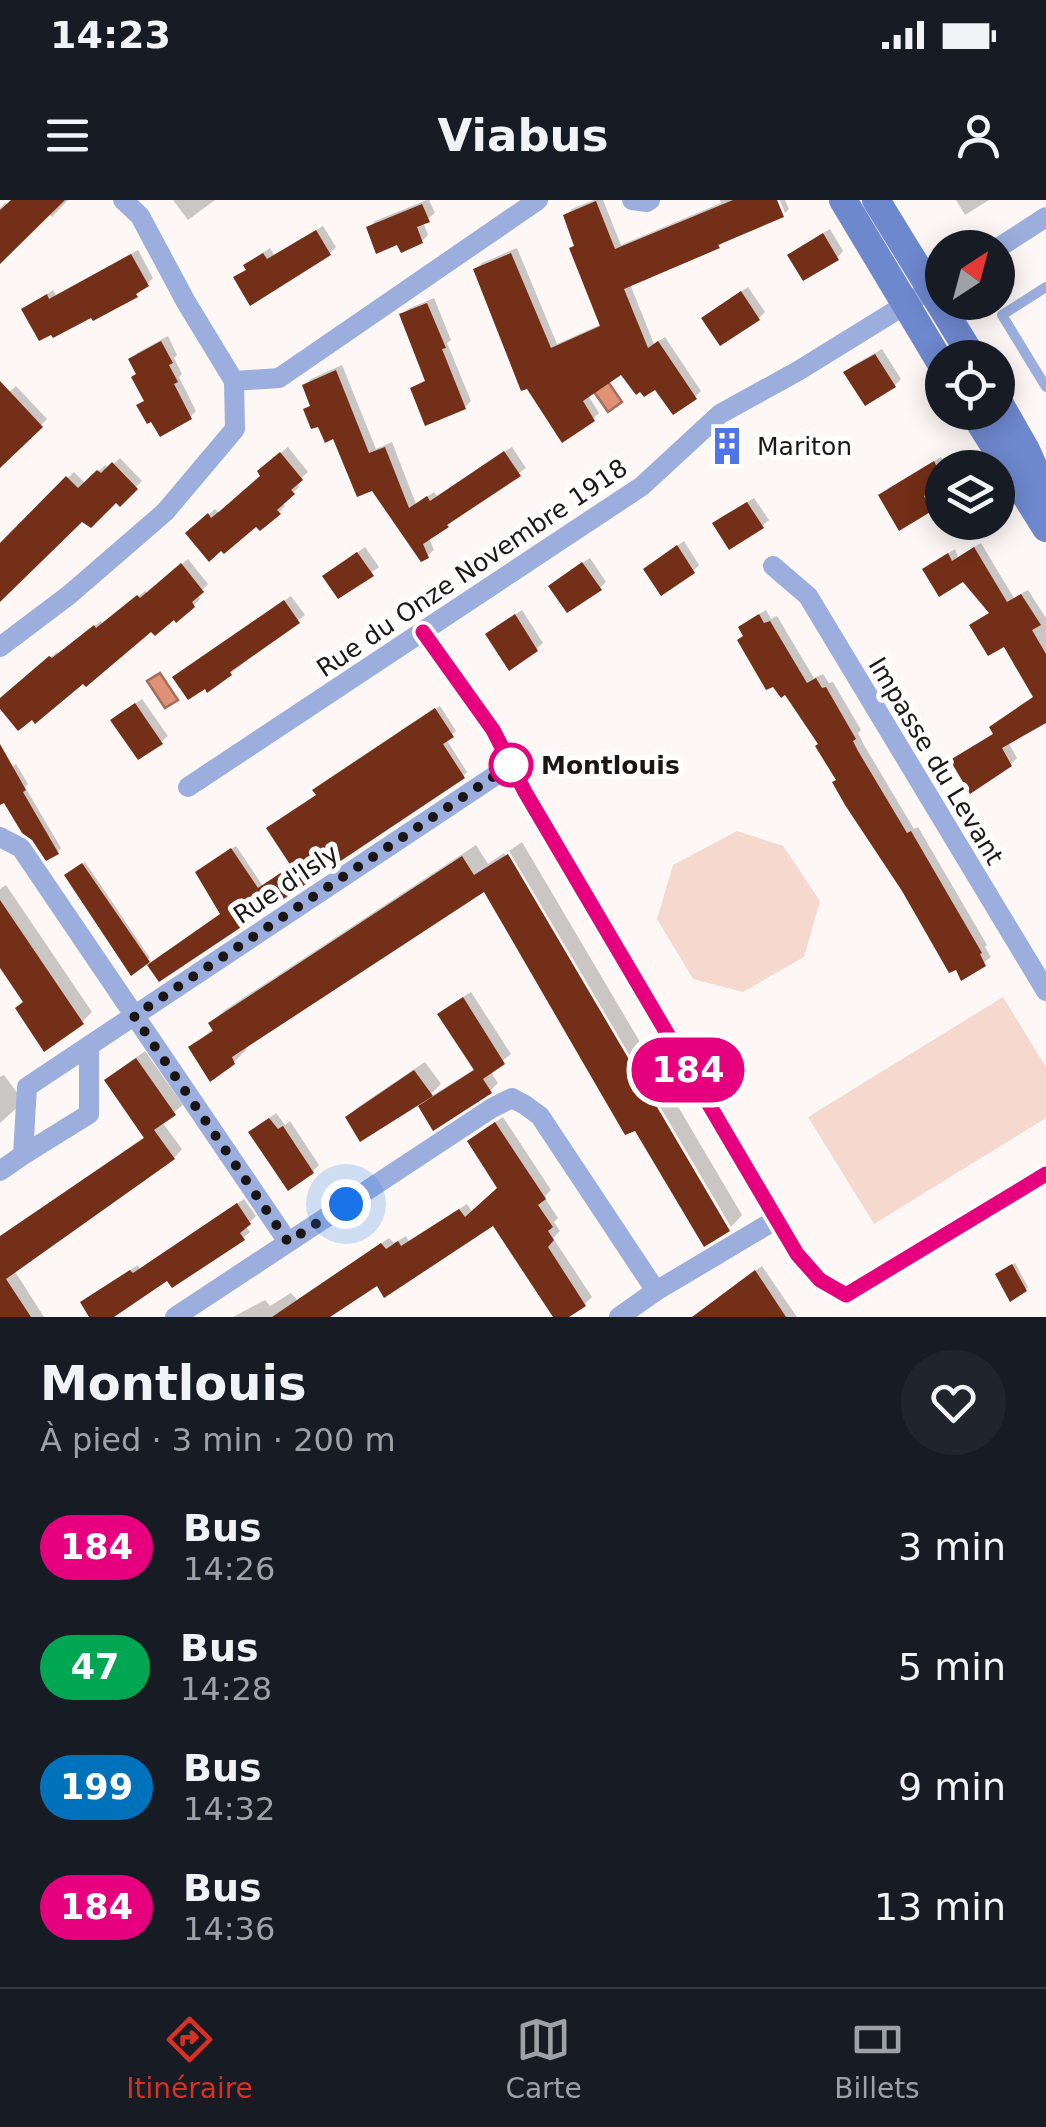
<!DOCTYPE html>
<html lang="fr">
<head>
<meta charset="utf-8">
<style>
  :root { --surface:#171b24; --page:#20242c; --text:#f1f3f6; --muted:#9ea1a6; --line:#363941; --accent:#d93025 }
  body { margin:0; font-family:"DejaVu Sans",sans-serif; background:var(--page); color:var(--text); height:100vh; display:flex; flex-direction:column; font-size:38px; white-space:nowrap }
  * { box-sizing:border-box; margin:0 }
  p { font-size:32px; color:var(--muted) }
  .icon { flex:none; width:55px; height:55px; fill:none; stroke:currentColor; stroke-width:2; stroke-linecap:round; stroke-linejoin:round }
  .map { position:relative; height:1117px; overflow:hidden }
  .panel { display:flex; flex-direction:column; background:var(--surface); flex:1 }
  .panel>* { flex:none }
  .badge { padding:0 20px; border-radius:32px; font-size:35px; line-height:65px }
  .needle { width:65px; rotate:36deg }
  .fabs { position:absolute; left:925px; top:30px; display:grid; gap:20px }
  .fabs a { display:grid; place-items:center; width:90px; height:90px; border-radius:50%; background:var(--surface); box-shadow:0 5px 25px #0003; font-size:50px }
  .you { position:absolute; width:50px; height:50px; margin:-25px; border:8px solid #fff; border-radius:50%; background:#1a73e8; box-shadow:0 0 0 15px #1a73e833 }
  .map>.badge { position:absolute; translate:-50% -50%; box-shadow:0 0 0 5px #fff }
  .round { display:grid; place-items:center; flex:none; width:105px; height:105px; border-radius:52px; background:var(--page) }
  .head { display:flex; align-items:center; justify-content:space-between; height:170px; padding:0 40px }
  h1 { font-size:48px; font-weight:800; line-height:75px }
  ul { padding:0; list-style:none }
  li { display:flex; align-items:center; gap:30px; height:120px; padding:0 40px }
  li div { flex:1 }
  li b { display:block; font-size:38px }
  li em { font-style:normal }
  li .badge { min-width:110px; font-weight:700; text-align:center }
  .status { display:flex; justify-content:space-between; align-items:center; height:70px; padding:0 50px; background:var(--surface); direction:ltr }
  .status svg { height:28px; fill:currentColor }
  header { display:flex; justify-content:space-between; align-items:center; height:130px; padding:0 40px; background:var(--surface); font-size:45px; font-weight:800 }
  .tabs { display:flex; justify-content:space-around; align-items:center; height:140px; border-top:2px solid var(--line); background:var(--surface); font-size:28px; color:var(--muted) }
  .tabs a { display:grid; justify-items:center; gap:5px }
  .tabs .current { color:var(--accent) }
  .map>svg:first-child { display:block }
  .green { fill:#f5d8ce }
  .water { fill:#e09278; stroke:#a56d5a; stroke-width:2.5 }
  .shadow { fill:#0003 }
  .building { fill:#732f17 }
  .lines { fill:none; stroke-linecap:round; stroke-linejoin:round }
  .service { stroke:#9baede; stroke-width:10 }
  .minor { stroke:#9baede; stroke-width:20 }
  .secondary { stroke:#6e88ce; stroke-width:28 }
  .line-casing { stroke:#fff; stroke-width:22 }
  .line { stroke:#e6007e; stroke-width:15 }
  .walk { stroke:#1b1615; stroke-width:10; stroke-dasharray:0 18 }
  .stop-dot { fill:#fff; stroke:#e6007e; stroke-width:5 }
  .labels { text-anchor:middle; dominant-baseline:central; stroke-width:10; stroke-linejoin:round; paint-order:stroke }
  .poi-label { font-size:25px; fill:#1b1615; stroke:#fff; text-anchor:start }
  .street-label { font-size:25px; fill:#1b1615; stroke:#fff }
  .stop-label { font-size:25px; font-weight:bold; fill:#1b1615; stroke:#fff; text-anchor:start }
</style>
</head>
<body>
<div class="status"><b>14:23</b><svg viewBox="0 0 49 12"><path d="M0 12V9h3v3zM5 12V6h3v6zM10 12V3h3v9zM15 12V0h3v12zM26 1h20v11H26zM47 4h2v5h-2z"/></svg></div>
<header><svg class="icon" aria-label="menu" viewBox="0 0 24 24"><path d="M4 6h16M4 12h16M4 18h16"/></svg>Viabus<svg class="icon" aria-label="person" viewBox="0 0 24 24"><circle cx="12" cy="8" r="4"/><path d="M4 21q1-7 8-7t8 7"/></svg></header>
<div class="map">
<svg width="1046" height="1117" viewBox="0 0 1046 1117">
  <rect width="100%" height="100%" fill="#fdf8f6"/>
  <path class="green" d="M737 631 783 646 820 701 804 757 743 792 693 779 657 719 673 665Z
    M1003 797 1046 867V918L874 1024 808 917Z"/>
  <path class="water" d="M604 176 622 202 608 212 590 186Z
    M160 473 178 500 165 508 147 481Z"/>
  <path class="shadow" d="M14 0H68L52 17 48 13 0 61V8L5 3 8 6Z
    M173 0H215L188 20Z
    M427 0H429L435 13 423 22 428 35 422 41 399 42 368 28 375 21Z
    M594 0H603L621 45 721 3 720 0H775L719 46 630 84 654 144 665 137 701 191 695 197 656 186 622 172 588 195 599 213 593 219 476 69 482 63 517 48 557 144 602 124 566 15 572 9Z
    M780 0H785L789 9 785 13Z
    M956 0H989L965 15Z
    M323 26 336 47 330 53 236 78 248 68 253 59 270 48 274 55Z
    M830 29 843 51 837 58 797 49Z
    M138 50 153 78 136 95 24 110 53 90 56 95Z
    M748 87 765 112 759 118 711 112Z
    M434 98 451 140 447 143 471 201 465 207 413 189 427 179 402 115 408 109Z
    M168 136 177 155 174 158 182 174 179 177 196 211 190 217 139 205 146 199 138 173 131 159 137 153Z
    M882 149 901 179 895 185 846 172 852 166Z
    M342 165 376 249 392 242 416 304 434 292 437 296 512 247 526 268 429 338 434 350 427 356 335 236 306 209 312 204 305 185 311 179Z
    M16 186 47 219 7 258 0 251V201Z
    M288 247 308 272 296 283 299 287 282 303 285 306 279 312 256 323 189 333 215 309 219 313 263 275 266 265Z
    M941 257 947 268H942V281L929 289 937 302 930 309 887 289Z
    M120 258 142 281 120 303 116 299 82 318 0 395V352L12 334 74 272 86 284 105 265 109 268Z
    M754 298 769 320 762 326 715 323 721 317Z
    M684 341 699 365 693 371 653 363Z
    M981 343 1014 398 1028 390 1046 418V517L1008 542 1017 558 1011 564 959 555 995 533 1035 496 1005 444 972 425 991 412 963 379 932 364 955 349 958 357Z
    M365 347 379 367 339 396 325 376Z
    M590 358 606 382 600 388 558 380Z
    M188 359 208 384 197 395 200 399 194 405 0 505V501L4 497 57 452 59 454 101 421 103 424 145 391 147 393Z
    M291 396 305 415 231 473 181 472Z
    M522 410 543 443 536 449 495 428Z
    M766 410 771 419 777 416 814 478 823 474 829 483 833 482 861 530 858 533 864 545 914 629 918 627 987 745 985 747 991 757 962 778 839 579 821 544 746 435 747 421Z
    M142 499 168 536 161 542 120 514Z
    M440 506 456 531 446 539 467 572 463 576 223 713 202 669 236 646 263 686 293 665 318 594 403 529Z
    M16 564 28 584 25 587 61 648 57 652 3 596 0 598V575Z
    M522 642 742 1015 731 1027 509 651Z
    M476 645 488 664 504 653 726 1029H729L705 1043 636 928 484 689 245 845 247 849 234 862 191 847 214 828 211 823 225 810Z
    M85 662 150 758 132 773 69 673Z
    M6 685 92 812 82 822 26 801 0 763V689Z
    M471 792 511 854 490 871 498 883 490 891 421 907 430 897 476 868 448 807Z
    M145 851 183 905 162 922 182 949 174 958 14 1070 44 1117H0V1037L146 936 116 872Z
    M425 862 441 884 430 895 348 917 358 907Z
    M4 875 21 898 20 905 0 923V877Z
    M276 913 285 925 290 921 319 965 313 971 251 932Z
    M503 917 551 990 544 997 558 1018 554 1022 560 1031 553 1038 592 1097 585 1104 494 1022 309 1117H233L265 1100 270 1106 291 1093 297 1100 389 1038 394 1043 406 1036 409 1041 467 1004 473 1013 500 988 477 934Z
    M244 999 256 1016 246 1026 250 1032 243 1038 168 1077 90 1096 138 1065 140 1069Z
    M1015 1063 1028 1087 1026 1089 1000 1072Z
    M762 1066 797 1117H752L739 1083Z"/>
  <path class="building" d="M11 0H65L0 64V10Z
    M733 0H777L784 17 718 45 720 48 624 89 648 148 658 141 697 199 673 215 655 190 644 197 640 192 636 195 621 175 583 201 595 221 562 243 527 189 521 191 473 69 511 53 551 148 600 126 569 48 574 46 563 15 596 1 615 49Z
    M422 4 430 22 417 27 423 43 401 53 397 45 376 54 366 27Z
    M316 30 331 55 250 106 233 77 246 70 243 65 263 53 267 59Z
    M823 33 839 60 803 81 787 55Z
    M131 54 149 86 136 94 138 97 93 121 91 118 53 138 51 135 39 141 21 109 47 94 49 99Z
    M741 91 760 120 720 146 701 118Z
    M427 103 446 148 442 149 466 209 425 226 410 188 425 181 399 114Z
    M161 141 173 163 169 165 178 182 174 184 192 219 160 237 151 222 147 224 136 205 144 201 131 177 136 174 128 159Z
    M875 154 896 187 865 206 843 172Z
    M336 170 369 253 385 247 409 308 427 296 430 301 504 251 521 276 447 325 449 327 423 344 429 358 421 362 372 291 357 297 333 239 325 243 318 227 311 229 303 209 310 206 302 185Z
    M0 181 43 227 0 268Z
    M280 252 303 280 291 290 295 294 277 310 281 314 260 331 256 327 224 354 221 351 209 362 185 333 208 313 211 318 221 310 260 276 257 271Z
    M934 261 942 277V284L924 296 932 311 899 331 878 295Z
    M112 262 138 289 120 307 116 303 91 328 82 322 0 402V343L66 276 78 288 97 270 101 273Z
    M747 302 764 328 729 350 712 323Z
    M677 345 695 373 661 396 643 369Z
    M974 347 1007 402 1021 394 1041 425 1032 430 1046 454V523L1002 548 1012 566 970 594 950 560 993 534 989 527 1033 497 1004 447 988 456 969 425 989 413 963 382 939 397 922 369 948 353 952 361Z
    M357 352 374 376 338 399 322 376Z
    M582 362 602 390 567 413 548 386Z
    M181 363 204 392 192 402 195 407 176 423 174 420 155 436 151 432 86 487 83 484 35 524 32 520 18 531 0 509V498L49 456 52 458 94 425 96 428 137 395 140 398Z
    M284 400 300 423 230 472 232 475 207 493 205 489 188 500 172 477Z
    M515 414 538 451 509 471 485 434Z
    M759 414 764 423 770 421 807 483 816 478 822 488 826 487 856 539 853 541 858 551 907 633 911 631 982 753 980 754 986 766 961 781 956 770 949 773 902 691 845 605 832 582 836 580 815 546 818 544 785 495 781 498 773 487 766 490 737 440 743 436 738 427Z
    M135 503 163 544 138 560 110 520Z
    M435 508 454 537 443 544 465 578 159 782 147 765 220 714 195 672 231 648 258 688 291 666 266 628 316 595 312 590Z
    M0 544 26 590 23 592 59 654 46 661 32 640 22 633 4 603 0 605Z
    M508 654 730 1031 704 1047 635 931 625 935 484 692 232 857 235 864 210 882 188 847 213 831 208 823 462 656 474 675Z
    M82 663 150 762 131 776 64 675Z
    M0 700 84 824 44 852 15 808 23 802 0 768Z
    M463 797 505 864 483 879 492 893 433 931 418 906 474 870 437 814Z
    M136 858 176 915 154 930 175 959 6 1079 31 1117H0V1036L144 938 104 880Z
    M414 870 433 896 360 942 345 917Z
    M269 918 278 929 283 926 314 973 288 991 248 932Z
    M495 922 546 999 538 1005 553 1027 548 1031 554 1040 548 1047 586 1106 569 1117H553L493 1026 384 1098 377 1086 330 1117H272L381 1043 386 1049 398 1041 401 1046 459 1009 465 1017 497 988 467 941Z
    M237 1003 251 1024 240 1033 245 1040 172 1088 167 1081 114 1117H89L80 1102 130 1070 133 1073Z
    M1012 1064 1027 1091 1010 1102 995 1074Z
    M755 1070 786 1117H692Z"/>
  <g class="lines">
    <path class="service" d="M1046 87 1002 115 1046 187"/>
    <path class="minor" d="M632 0 647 2 650 0
      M998 48 1046 17
      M234 181 279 178 538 0
      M773 366 808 396 1046 791
      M423 432 493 530 525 592 797 1055 820 1080 846 1095 1046 974
      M0 447 69 395 165 312 235 229 234 181 186 102 140 16 123 0
      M188 587 642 286 720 214 798 171 942 82
      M0 637 21 648 288 1042
      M23 955 89 914V846
      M0 971 23 955 27 887 511 565
      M656 1091 777 1019
      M175 1117 492 908 512 898 525 905 540 916 656 1091 619 1117"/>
    <path class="secondary" d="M843 0 942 165
      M876 0 973 158
      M998 201 1026 250 1046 294
      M973 212 1046 328"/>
  </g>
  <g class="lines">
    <g class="line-casing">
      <path id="line" d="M423 432 493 530 525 592 797 1054 820 1080 846 1095 1046 974"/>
    </g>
    <use href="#line" class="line"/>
    <path class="walk" d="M346 1004 288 1042 134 816 511 565"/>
  </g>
  <defs>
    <g id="building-bare" transform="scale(3)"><path d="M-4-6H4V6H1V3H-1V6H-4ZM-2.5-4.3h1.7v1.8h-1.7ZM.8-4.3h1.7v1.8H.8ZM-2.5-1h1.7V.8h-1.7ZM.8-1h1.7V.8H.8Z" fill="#5075e9" stroke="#fff" stroke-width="2.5" paint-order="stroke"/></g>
  </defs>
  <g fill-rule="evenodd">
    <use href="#building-bare" x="727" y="246"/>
  </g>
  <circle class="stop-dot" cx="511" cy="565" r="20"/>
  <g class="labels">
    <g class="poi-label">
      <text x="757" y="246">Mariton</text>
    </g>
    <g class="street-label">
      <text transform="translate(472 368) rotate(-34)">Rue du Onze Novembre 1918</text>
      <text transform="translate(936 561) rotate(59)">Impasse du Levant</text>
      <text transform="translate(286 684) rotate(-34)">Rue d'Isly</text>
    </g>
    <g class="stop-label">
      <text x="541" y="565">Montlouis</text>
    </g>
  </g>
</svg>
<div class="fabs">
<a><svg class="needle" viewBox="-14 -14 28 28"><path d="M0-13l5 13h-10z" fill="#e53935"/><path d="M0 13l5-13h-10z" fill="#9ea1a6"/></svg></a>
<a><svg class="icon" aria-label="locate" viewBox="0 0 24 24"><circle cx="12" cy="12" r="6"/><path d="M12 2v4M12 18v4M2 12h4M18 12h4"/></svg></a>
<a><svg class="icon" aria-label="layers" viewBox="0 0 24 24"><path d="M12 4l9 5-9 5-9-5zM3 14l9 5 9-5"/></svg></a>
</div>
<div class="you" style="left:346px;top:1004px"></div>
<b class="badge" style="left:688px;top:870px;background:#e6007e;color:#fff">184</b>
</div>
<section class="panel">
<div class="head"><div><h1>Montlouis</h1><p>À pied · 3 min · 200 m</p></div><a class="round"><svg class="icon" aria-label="heart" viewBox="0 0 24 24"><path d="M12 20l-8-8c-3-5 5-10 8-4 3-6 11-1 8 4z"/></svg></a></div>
<ul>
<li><span class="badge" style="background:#e6007e;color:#fff">184</span><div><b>Bus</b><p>14:26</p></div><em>3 min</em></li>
<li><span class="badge" style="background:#00a651;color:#fff">47</span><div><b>Bus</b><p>14:28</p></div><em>5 min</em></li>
<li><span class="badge" style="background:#0072bc;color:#fff">199</span><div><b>Bus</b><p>14:32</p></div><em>9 min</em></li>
<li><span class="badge" style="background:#e6007e;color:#fff">184</span><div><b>Bus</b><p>14:36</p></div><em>13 min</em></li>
</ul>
</section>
<nav class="tabs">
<a class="current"><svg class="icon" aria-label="directions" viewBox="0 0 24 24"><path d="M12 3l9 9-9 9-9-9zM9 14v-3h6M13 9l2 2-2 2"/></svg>Itinéraire</a>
<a><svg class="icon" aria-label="map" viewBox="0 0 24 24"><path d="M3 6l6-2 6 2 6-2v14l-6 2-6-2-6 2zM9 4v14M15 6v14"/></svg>Carte</a>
<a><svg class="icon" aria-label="tickets" viewBox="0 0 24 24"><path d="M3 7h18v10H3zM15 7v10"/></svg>Billets</a>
</nav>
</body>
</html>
